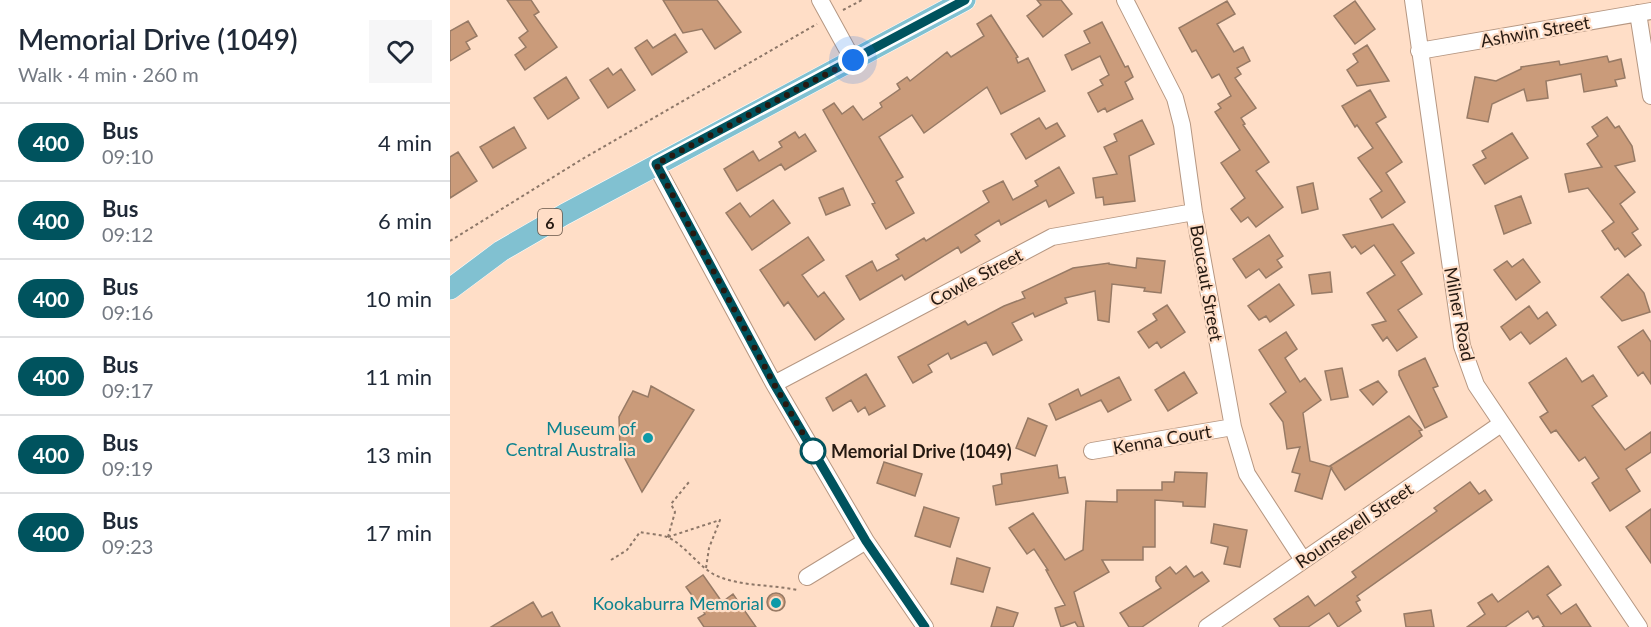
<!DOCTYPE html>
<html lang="en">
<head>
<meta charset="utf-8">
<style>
  :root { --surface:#fff; --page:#f6f6f7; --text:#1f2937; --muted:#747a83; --line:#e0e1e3 }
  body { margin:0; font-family:Lato,sans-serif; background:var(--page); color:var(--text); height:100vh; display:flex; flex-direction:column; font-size:22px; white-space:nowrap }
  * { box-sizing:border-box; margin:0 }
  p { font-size:20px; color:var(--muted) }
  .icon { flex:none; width:33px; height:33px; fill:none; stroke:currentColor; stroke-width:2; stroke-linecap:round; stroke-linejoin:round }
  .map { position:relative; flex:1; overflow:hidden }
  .sheet { display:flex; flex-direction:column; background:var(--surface); width:450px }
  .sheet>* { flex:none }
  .badge { padding:0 12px; border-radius:20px; font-size:21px; line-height:39px }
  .you { position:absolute; width:30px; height:30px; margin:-15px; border:4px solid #fff; border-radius:50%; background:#1a73e8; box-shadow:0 0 0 9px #1a73e833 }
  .map>.badge { position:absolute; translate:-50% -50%; box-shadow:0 0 0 3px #fff }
  .round { display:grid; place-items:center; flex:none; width:63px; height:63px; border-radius:0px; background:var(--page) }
  .head { display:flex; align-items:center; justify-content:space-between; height:102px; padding:0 18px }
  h1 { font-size:28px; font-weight:600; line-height:45px }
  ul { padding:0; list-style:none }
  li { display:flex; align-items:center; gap:18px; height:78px; padding:0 18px; border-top:2px solid var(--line) }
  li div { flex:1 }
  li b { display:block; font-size:22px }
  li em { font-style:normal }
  li .badge { min-width:66px; font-weight:700; text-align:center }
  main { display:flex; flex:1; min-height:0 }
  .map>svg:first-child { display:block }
  .building { fill:#ca9b7a; stroke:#977a65; stroke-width:1.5 }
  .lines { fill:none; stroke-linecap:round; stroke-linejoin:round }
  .minor-casing { stroke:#b69782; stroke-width:18 }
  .major-casing { stroke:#fff; stroke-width:22 }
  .path { stroke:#8d7768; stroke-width:2; stroke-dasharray:3 3; stroke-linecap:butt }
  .minor { stroke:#fff; stroke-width:16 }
  .major { stroke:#81c1d1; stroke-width:21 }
  .line-casing { stroke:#fff; stroke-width:14 }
  .line { stroke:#00535e; stroke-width:9 }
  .walk { stroke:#261a12; stroke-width:6; stroke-dasharray:0 10.8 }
  .culture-dot { fill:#0f9aa8; stroke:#ffdec7; stroke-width:2 }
  .stop-dot { fill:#fff; stroke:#00535e; stroke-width:3 }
  .labels { text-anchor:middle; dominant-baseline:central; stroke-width:4.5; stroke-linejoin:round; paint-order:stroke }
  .shield { fill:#ffdec7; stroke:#675548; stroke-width:1.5 }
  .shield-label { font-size:16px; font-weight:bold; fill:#261a12 }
  .street-label { font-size:18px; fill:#261a12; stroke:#ffdec7 }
  .culture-label { font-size:18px; fill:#0d838f; stroke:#ffdec7; text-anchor:end }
  .stop-label { font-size:18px; font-weight:bold; fill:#261a12; stroke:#ffdec7; text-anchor:start }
</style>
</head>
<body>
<main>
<section class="sheet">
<div class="head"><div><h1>Memorial Drive (1049)</h1><p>Walk · 4 min · 260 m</p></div><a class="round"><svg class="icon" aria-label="heart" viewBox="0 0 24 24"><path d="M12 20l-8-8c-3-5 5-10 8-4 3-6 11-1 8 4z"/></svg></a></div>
<ul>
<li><span class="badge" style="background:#00535e;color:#fff">400</span><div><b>Bus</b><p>09:10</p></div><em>4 min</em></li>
<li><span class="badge" style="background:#00535e;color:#fff">400</span><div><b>Bus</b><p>09:12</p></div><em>6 min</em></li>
<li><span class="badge" style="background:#00535e;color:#fff">400</span><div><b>Bus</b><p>09:16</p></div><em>10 min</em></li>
<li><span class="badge" style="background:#00535e;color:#fff">400</span><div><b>Bus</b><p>09:17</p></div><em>11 min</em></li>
<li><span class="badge" style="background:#00535e;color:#fff">400</span><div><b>Bus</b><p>09:19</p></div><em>13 min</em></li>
<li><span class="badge" style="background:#00535e;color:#fff">400</span><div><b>Bus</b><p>09:23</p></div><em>17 min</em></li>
</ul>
</section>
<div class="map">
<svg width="1201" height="627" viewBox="0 0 1201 627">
  <rect width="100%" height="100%" fill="#ffdec7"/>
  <path class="building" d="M57 0H81L89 12 84 15 107 47 75 70 65 55 76 47 69 38 78 31Z
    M213 0H267L291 32 265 49 252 29 233 33Z
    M587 0H611L622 14 593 37 577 16 591 5Z
    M777 1 785 14 767 24 784 52 793 47 800 61 787 68 791 74 785 78 806 108 791 118 795 124 793 125 819 162 806 171 833 207 806 227 798 217 791 222 781 209 795 198 771 163 790 150 765 112 771 108 768 104 781 96 769 74 762 78 746 50 742 52 729 28Z
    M905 1 925 29 905 44 884 16Z
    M541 15 568 57 566 58 568 63 578 58 595 91 551 114 537 87 474 133 462 115 429 137 453 177 446 181 464 213 436 229 422 204 425 203 373 110 384 103 392 114 403 106 413 120 432 107 430 103 450 89 447 84 457 77 460 81 497 52 501 57 534 36 527 24Z
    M18 21 27 36 16 42 20 49 0 61V31Z
    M652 22 675 67 678 66 683 77 675 82 683 99 657 112 655 108 648 112 638 93 653 85 650 80 659 75 650 56 622 70 615 55 640 43 634 31Z
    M225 34 237 52 202 75 185 48 197 40 203 48Z
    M917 45 939 81 907 86 897 70 908 62 903 54Z
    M1157 56 1159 62 1171 59 1175 78 1165 80 1167 86 1134 92 1131 74 1096 81 1098 98 1077 101 1074 89 1042 104 1038 122 1017 118 1025 77 1046 81 1071 69V67L1109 61 1110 65Z
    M158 68 163 75 171 69 185 90 158 108 140 80Z
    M116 77 129 98 98 119 84 98Z
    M920 90 936 117 926 123 952 162 936 173 955 202 932 218 920 199 932 191 908 158 923 148 907 125 905 127 892 106Z
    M1157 117 1165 128 1169 126 1182 146 1185 161 1165 166 1185 192 1170 204 1188 229 1182 233 1191 245 1175 257 1168 248 1165 250 1152 231 1164 222 1138 188 1119 192 1115 174 1152 167 1137 144 1148 136 1142 127Z
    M589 118 596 129 607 123 615 136 576 159 561 134Z
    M692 120 704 144 679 156 685 201 654 205 653 197 646 198 643 178 667 174 654 147 667 141 664 134Z
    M64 127 76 148 43 168 30 147Z
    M345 132 349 138 355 134 366 151 335 170 331 164 287 191 274 169 303 151 309 161 332 147 329 142Z
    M1062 133 1078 158 1035 184 1023 165 1036 158 1032 151Z
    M8 152 27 181 0 198V157Z
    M609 167 624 193 599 207 596 200 551 225 549 220 525 235 530 241 511 253 508 247 455 280 452 275 410 300 396 276 422 261 427 271 449 259 446 255 474 238 476 241 539 202 533 191 553 181 563 200 588 186 585 181Z
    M863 183 868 209 852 213 847 187Z
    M393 188 400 205 376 215 369 198Z
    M1071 196 1081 223 1054 234 1045 206Z
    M323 200 340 223 302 250 276 213 290 203 300 217Z
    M943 224 964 253 951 262 972 294 948 310 967 337 947 351 937 337 933 341 922 325 936 321 917 293 945 275 924 245 911 254 905 246 902 248 893 235Z
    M819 235 833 256 827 260 832 267 816 278 809 269 796 278 783 259Z
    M358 237 374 260 352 275 368 297 374 292 394 319 365 340 338 302 334 306 310 270Z
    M687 258 715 261 711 293 694 291 695 288 662 284 659 322 648 320 645 291 615 298 617 303 585 317 583 313 562 323 572 340 543 355 536 342 501 359 498 353 478 365 482 372 463 383 448 357 515 321 518 325 554 306 575 298 572 292 623 268 659 263V264L686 268Z
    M1073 259 1090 282 1066 300 1044 270 1057 261 1062 267Z
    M880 272 882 292 862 294 859 275Z
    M1178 274 1194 293 1200 312 1172 321 1151 297Z
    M829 284 844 305 820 322 816 316 809 320 798 306Z
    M717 305 735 332 711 348 707 342 699 348 688 332 707 320 703 314Z
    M1079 306 1088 319 1097 312 1106 325 1080 344 1071 332 1060 340 1051 327Z
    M1193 330 1201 342V384L1193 372 1188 376 1168 347Z
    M836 332 847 349 835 358 850 382 855 378 871 400 853 413 860 461 881 467 880 466 959 416 972 430 969 431 972 436 895 490 881 468 872 499 845 491 850 474 842 472 850 447 837 449 833 422 820 404 836 392 809 350Z
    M975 358 988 386 983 388 997 417 975 428 949 375V371Z
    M1116 358 1132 382 1143 375 1157 396 1142 406 1175 450 1201 432V452L1176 469 1190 491 1160 511 1142 483 1149 478 1135 457 1129 461 1106 430 1101 433 1090 417 1098 412 1079 383Z
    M892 368 898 397 881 400 875 371Z
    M734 372 747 393 718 411 705 390Z
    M416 374 435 406 419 415 415 407 408 412 401 400 383 411 376 398Z
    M669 377 681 400 658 412 651 400 606 420 599 404 628 389 631 396Z
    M928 381 937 392 923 405 910 390Z
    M201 386 244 410 192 492 170 449 169 417 183 391 198 397Z
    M578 418 597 426 585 456 566 448Z
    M434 462 472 474 465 496 427 483Z
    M607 465 609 478 615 477 618 493 546 505 543 486 552 484 551 474Z
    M725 472 757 473 755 507 733 506V502L705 500V547H693V560H652L659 572 624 592 634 627H628L625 622 611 627 605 608 615 605 596 570H598L584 549 577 554 559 528 583 513 615 560 633 550 636 501 667 502V490H712V482H724Z
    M1020 482 1029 494 1035 490 1042 500 907 596 910 600 906 602 911 611 888 627 879 613 858 627H830L824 619 858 596 865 606 906 577 902 572 987 511 984 508Z
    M474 507 509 518 500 547 465 536Z
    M1201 509V563L1176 527Z
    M764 524 797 530 790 567 774 564 778 547 761 543Z
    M507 558 540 568 533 592 501 584Z
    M736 566 744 577 752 572 759 581 692 627H679L670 613 711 588 706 581V577L720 567 726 574Z
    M1098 566 1111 585 1097 595 1111 614 1126 604 1141 627H1092L1094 626 1088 616 1083 619 1078 611 1055 627H1017L1035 614 1028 603 1042 594 1048 602Z
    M253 575 272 602 283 594 306 627H254L248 618 255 614 236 587Z
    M317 602a9 9 0 1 1 18 0a9 9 0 1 1-18 0Z
    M83 602 92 617 102 612 110 627H41Z
    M547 607 568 613 563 627H541Z
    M981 610 984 627H956L954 614Z"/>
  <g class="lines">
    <g class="minor-casing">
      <path id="minor" d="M370 0 403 60
        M675 0 725 98 732 125 744 212 783 427 797 474 853 560
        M963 0 1012 346 1026 385 1189 627
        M1188 13 1201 96
        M969 51 1201 11
        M205 164 324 384 416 541 475 627
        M324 384 602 237 744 212
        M642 451 783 427
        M357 577 416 541
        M757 627 1051 424"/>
    </g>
    <g class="major-casing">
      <path id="major" d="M0 289 51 251 115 214 515 0"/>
    </g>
    <path class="path" d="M393 10 412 0
      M0 241 134 158 367 24
      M218 537 270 520 259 548 256 568
      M218 537 225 512 221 504 239 482
      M161 560 177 550 190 532C198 534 209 534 217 537 233 543 249 567 265 575 291 587 319 584 347 590"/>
    <use href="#minor" class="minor"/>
    <use href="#major" class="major"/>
  </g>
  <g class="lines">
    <g class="line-casing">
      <path id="line" d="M475 627 416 541 324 384 206 164 515 0"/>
    </g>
    <use href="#line" class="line"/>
    <path class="walk" d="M363 451 324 384 206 164 403 60"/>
  </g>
  <g class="culture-dot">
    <circle cx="198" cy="438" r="6"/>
    <circle cx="326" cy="603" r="6"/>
  </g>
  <circle class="stop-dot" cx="363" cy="451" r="12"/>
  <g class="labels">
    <rect class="shield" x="88" y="209" width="24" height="26" rx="4.5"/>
    <g class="shield-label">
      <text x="100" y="222">6</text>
    </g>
    <g class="street-label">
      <text transform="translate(1085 31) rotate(-10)">Ashwin Street</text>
      <text transform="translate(526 277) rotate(-28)">Cowle Street</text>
      <text transform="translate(757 283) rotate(80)">Boucaut Street</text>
      <text transform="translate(1010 314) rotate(79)">Milner Road</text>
      <text transform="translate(712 439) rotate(-10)">Kenna Court</text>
      <text transform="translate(904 525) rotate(-34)">Rounsevell Street</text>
    </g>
    <g class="culture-label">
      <text x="186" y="428">Museum of<tspan x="186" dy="21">Central Australia</tspan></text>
      <text x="314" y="603">Kookaburra Memorial</text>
    </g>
    <g class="stop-label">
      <text x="381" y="451">Memorial Drive (1049)</text>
    </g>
  </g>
</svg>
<div class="you" style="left:403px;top:60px"></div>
</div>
</main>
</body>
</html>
